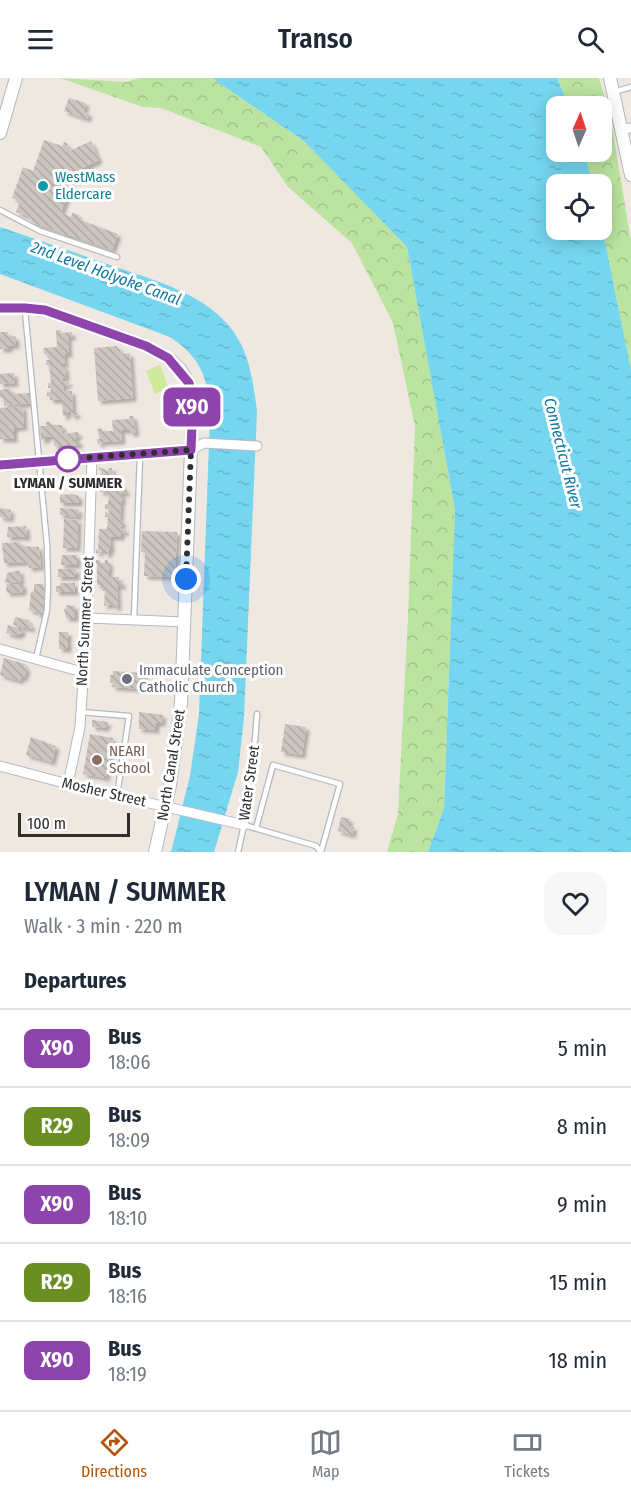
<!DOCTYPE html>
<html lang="en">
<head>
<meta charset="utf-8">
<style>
  :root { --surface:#fff; --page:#f6f6f7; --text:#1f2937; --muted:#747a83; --line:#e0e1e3; --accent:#b45309 }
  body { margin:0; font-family:"Fira Sans Condensed",sans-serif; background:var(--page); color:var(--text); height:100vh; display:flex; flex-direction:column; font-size:22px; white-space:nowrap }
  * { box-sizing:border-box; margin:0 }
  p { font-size:20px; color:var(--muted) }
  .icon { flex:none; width:33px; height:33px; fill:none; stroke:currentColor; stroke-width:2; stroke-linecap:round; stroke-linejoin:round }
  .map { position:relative; height:774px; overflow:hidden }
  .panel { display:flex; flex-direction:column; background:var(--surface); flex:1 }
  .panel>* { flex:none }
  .badge { padding:0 12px; border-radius:9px; font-size:21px; line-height:39px }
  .needle { width:39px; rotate:3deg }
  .tools { position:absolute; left:546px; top:18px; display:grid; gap:12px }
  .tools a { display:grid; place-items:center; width:66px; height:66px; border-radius:12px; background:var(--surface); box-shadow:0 3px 15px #0003; font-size:30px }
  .scale { position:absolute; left:18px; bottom:15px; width:112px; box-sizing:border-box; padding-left:6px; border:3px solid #2e2e2e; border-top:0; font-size:16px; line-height:21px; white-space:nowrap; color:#2e2e2e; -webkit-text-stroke:4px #fff; paint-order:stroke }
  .you { position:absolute; width:30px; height:30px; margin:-15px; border:4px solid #fff; border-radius:50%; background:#1a73e8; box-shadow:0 0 0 9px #1a73e833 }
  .map>.badge { position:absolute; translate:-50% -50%; box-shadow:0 0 0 3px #fff }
  h2 { padding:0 24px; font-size:22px; line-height:54px }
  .round { display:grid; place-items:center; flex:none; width:63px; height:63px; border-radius:18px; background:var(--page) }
  .overview { display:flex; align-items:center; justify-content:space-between; height:102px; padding:0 24px }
  h1 { font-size:28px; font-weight:600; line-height:45px }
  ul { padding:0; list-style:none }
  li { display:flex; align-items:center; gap:18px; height:78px; padding:0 24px; border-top:2px solid var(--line) }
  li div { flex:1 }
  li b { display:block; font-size:22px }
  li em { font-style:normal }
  li .badge { min-width:66px; font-weight:700; text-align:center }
  header { display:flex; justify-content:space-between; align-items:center; height:78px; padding:0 24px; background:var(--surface); font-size:27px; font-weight:600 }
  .dock { display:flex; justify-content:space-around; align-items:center; height:84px; border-top:2px solid var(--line); background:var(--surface); font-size:16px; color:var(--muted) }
  .dock a { display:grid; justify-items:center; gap:3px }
  .dock .active { color:var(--accent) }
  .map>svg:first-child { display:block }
  .forest { fill:url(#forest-crowns) }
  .pitch { fill:#ceeb9b }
  .water { fill:url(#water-ripples) }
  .building { fill:url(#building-back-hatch); filter:url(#shadow) }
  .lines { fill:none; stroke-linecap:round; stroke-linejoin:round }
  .lane-casing { stroke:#b4b8c1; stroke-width:7 }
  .street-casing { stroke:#b4b8c1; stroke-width:11 }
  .secondary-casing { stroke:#b4b8c1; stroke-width:14 }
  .lane { stroke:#fff; stroke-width:4.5 }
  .street { stroke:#fff; stroke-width:9 }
  .secondary { stroke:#fff; stroke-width:12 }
  .line-casing { stroke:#fff; stroke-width:14 }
  .line { stroke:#8e44ad; stroke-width:9 }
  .walk { stroke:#2e2e2e; stroke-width:6; stroke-dasharray:0 10.8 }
  .culture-dot { fill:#0f9aa8; stroke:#fff; stroke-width:2 }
  .stop-dot { fill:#fff; stroke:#8e44ad; stroke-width:3 }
  .worship-dot { fill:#6b7280; stroke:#fff; stroke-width:2 }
  .education-dot { fill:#8d6e63; stroke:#fff; stroke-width:2 }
  .labels { text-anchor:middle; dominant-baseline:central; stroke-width:6; stroke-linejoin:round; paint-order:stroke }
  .culture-label { font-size:15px; fill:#0d838f; stroke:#fff; text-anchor:start }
  .stop-label { font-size:15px; font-weight:bold; fill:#2e2e2e; stroke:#fff }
  .street-label { font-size:15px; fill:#2e2e2e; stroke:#fff }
  .worship-label { font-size:15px; fill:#5b616d; stroke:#fff; text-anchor:start }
  .education-label { font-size:15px; fill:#785e54; stroke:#fff; text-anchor:start }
  .water-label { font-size:16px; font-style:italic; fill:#0f78a1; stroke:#fff }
</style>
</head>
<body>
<header><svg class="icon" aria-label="menu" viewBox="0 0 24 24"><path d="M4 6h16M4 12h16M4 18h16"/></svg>Transo<svg class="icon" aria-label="search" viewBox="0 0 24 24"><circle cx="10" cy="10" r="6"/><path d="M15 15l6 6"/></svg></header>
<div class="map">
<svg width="631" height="774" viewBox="0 0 631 774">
  <defs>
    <pattern id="forest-crowns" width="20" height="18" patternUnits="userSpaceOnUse" patternTransform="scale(1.5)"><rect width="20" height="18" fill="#bae49f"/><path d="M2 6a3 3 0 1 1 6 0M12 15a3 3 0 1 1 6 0" fill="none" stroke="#a0c489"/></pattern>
    <pattern id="water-ripples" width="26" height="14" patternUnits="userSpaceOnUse" patternTransform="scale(1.5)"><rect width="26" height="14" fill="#76d6ef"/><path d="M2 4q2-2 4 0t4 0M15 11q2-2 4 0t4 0" fill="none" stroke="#66b8cd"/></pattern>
    <pattern id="building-back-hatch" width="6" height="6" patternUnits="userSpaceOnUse" patternTransform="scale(1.5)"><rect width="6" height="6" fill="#cbc6bf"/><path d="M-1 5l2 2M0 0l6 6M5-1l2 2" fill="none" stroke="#afaaa4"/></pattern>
    <filter id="shadow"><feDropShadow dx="3.5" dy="3.5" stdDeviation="1.5" flood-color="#0004"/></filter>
  </defs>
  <rect width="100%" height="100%" fill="#efe8e1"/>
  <path class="forest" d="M60 0 127 4 139 0H212L304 63 407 169 455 432 444 730 428 774H387L398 736 408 539 415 348 393 245 352 165 288 109 261 69 161 30 143 29Z
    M557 0H599L610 37 631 163V292L602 149V106H593L584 74H602V28H569Z"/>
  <path class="pitch" d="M160 287 169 310 155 316 146 293Z"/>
  <path class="water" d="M212 0H557L569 28H556V74H584L593 106H556V152H602V149L631 292V774H428L444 730 455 432 407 169 304 63Z
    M0 149C35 161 69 172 104 185 152 202 216 216 241 266 251 287 254 310 257 333L244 639 238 694 214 774H171L190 698 199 636 210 339C209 302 202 280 170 259L0 196Z"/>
  <path class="building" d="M69 20 86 25 84 34 89 35 87 41 64 33Z
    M44 62 62 68 64 64 68 66 66 70 71 72 91 63 99 82 75 94 61 135 71 139 72 135 79 137 78 141 118 156 112 172 69 157 68 159 62 157 63 155 31 144 32 140 16 134 20 123 12 120 23 89 33 93Z
    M56 252H61V255L72 254V259H68L69 276H64L65 281H61L65 282V286H62V289L65 288 66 299 63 300V304L69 303V306L63 308 64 313H72L73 334H77V337L72 338 71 334H67V338H63L62 322H50V318H47V313L51 314V310H48V305H51L49 287H46V282H49V278L44 275 43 270 57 269Z
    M0 254H8V257L16 259V267L9 268V271H0Z
    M116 268 120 272 121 276 130 275 133 320 98 323 94 270Z
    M14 295 15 305 0 306V296Z
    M10 310 11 316 31 315 32 325 4 328V320H0V312Z
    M23 328 24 349 14 350V361H0V330Z
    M129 338H133L136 355H130V352H121L122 363 101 364V366H98L97 361H100L97 351 102 350V353H113L112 342 129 341Z
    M46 344H50L51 347H62L63 356 78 354 79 358H76V363H79V367L54 368V358L46 359V362H41L40 348H46Z
    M99 389 108 393V390H112V393H114L112 407H123V411H126V416L121 414 123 423H121L120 443H123L120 452 125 450V455L121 454V459H110L111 472H109V476H105V472H100V475H96V471L98 472 99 451H107L108 439H105V434L110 435V430L105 431V426H108L109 417H106V414H100L101 393 99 392Z
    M72 416 79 418V425H60V417Z
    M0 430 11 432 10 441 0 439Z
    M60 430 79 431 78 439 60 437Z
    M64 441 78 442 77 470H63Z
    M26 448 27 459H7L8 449Z
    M142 453 177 454 175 499 144 498 145 474H141Z
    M20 464 21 468 39 469 41 489 29 490 28 484 4 485 2 465Z
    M62 477H77V487H61Z
    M96 482H100V485H105V482H108V485L110 486 108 499H119V504H122V509L117 507 118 529H113L114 526 104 528 105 513H102V507H97V485H95Z
    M58 491H76V499H58Z
    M20 492 21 504 5 505 7 495Z
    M60 505H75V514H56V508H60Z
    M7 506H23V514L8 515 6 513Z
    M34 506H43V513H45L42 540H39L40 535 29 532 31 514 34 513Z
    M66 527 75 528V540H66L64 531H66Z
    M15 539 29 542 28 546 32 547 31 551 13 547Z
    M8 547 23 551 21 556H19L18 558 6 555Z
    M59 554H68V571H59Z
    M4 580 25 586 24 589 27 590 24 600 21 599 20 603 0 597Z
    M113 593 144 595 143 611 112 609 113 605H110V597H113Z
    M139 634 163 637 162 645H156V652L139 651Z
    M92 642 108 644V647H106V650L92 649Z
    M285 646 306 649 302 677 281 674Z
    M90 656 113 660 106 700 83 696Z
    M31 659 56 668 52 684 26 677Z
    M341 739 350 741 348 748 354 749 352 757 338 753Z"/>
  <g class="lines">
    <g class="lane-casing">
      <path id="lane" d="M614 14 631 9
        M0 132 40 153 117 179
        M25 232 47 467 48 507 47 532 36 581
        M134 541 140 378
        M81 634 129 638 117 717
        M244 747 316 768 321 774
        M256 750 273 687 340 706 321 774
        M238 774 244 747V721L255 662 257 636"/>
    </g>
    <g class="street-casing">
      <path id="street" d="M622 51 631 50
        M191 372 204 365 257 368
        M87 540 185 544
        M0 571 82 594
        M0 688 68 706 244 747
        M68 706 80 649 87 540 92 379"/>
    </g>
    <g class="secondary-casing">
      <path id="secondary" d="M610 0 631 97
        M0 55 16 0
        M0 230H25L45 232 146 268 168 280 180 291 189 305 193 322 181 625 170 707 155 774
        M0 387 191 372"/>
    </g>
    <use href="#lane" class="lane"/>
    <use href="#street" class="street"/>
    <use href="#secondary" class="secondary"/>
  </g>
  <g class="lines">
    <g class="line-casing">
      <path id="line" d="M0 230H25L45 232 146 268 168 280 189 305 193 322 191 372 0 387"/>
    </g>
    <use href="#line" class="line"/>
    <path class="walk" d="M68 381 191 372 186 501"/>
  </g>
  <circle class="culture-dot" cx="43" cy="108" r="6"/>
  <circle class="stop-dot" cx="68" cy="381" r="12"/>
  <circle class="worship-dot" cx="127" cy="601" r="6"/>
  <circle class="education-dot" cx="97" cy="682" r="6"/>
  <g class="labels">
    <g class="culture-label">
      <text x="55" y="99">WestMass<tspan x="55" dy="17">Eldercare</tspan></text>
    </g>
    <g class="stop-label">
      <text x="68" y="405">LYMAN / SUMMER</text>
    </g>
    <g class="street-label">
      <text transform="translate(85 543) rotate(-87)">North Summer Street</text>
      <text transform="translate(171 687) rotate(-81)">North Canal Street</text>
      <text transform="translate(249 705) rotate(-82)">Water Street</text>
      <text transform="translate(104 714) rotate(13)">Mosher Street</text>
    </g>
    <g class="worship-label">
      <text x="139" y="592">Immaculate Conception<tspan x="139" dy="17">Catholic Church</tspan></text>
    </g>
    <g class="education-label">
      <text x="109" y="673">NEARI<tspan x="109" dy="17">School</tspan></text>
    </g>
    <g class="water-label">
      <text transform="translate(106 195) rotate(20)">2nd Level Holyoke Canal</text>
      <text transform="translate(563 375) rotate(76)">Connecticut River</text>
    </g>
  </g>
</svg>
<div class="tools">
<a><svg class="needle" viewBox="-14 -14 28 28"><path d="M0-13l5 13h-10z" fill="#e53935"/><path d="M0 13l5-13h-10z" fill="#747a83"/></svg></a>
<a><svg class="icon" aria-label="locate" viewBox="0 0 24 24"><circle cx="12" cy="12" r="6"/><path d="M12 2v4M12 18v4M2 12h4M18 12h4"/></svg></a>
</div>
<div class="scale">100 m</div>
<div class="you" style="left:186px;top:501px"></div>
<b class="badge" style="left:192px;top:329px;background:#8e44ad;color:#fff">X90</b>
</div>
<section class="panel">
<div class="overview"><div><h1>LYMAN / SUMMER</h1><p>Walk · 3 min · 220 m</p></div><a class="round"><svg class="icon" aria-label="heart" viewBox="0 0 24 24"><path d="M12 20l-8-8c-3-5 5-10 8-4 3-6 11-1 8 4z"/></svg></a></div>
<h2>Departures</h2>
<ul>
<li><span class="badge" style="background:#8e44ad;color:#fff">X90</span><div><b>Bus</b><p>18:06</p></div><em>5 min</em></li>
<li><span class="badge" style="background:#6b8e23;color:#fff">R29</span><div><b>Bus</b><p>18:09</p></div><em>8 min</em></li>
<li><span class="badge" style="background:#8e44ad;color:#fff">X90</span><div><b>Bus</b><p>18:10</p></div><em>9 min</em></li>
<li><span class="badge" style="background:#6b8e23;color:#fff">R29</span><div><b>Bus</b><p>18:16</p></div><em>15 min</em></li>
<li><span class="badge" style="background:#8e44ad;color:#fff">X90</span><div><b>Bus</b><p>18:19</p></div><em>18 min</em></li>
</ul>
</section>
<nav class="dock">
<a class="active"><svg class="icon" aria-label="directions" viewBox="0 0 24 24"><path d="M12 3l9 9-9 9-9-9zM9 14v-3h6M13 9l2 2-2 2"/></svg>Directions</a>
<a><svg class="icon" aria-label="map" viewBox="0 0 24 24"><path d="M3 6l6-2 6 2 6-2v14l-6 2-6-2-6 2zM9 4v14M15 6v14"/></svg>Map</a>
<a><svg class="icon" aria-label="tickets" viewBox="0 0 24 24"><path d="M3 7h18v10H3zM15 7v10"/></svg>Tickets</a>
</nav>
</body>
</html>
